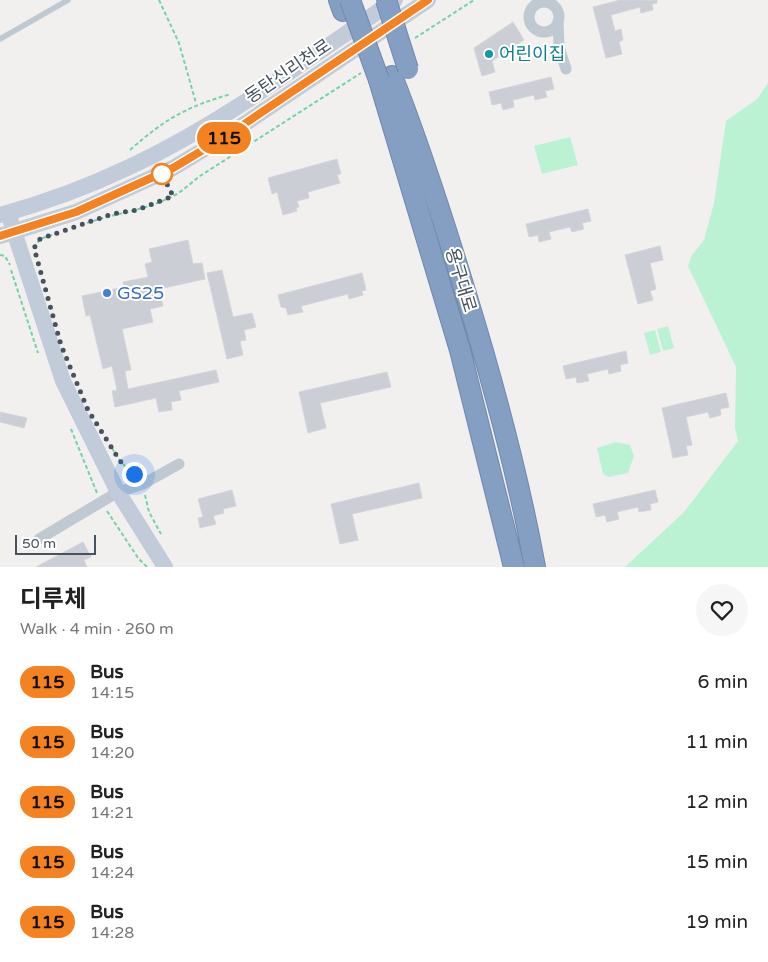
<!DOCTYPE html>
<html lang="en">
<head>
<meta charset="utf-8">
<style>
  :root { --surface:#fff; --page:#f6f6f6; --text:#222; --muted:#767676 }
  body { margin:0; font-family:"Varela Round","Noto Sans KR",sans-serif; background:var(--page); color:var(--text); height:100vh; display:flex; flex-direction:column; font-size:19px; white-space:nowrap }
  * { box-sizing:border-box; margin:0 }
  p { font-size:16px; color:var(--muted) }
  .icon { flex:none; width:28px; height:28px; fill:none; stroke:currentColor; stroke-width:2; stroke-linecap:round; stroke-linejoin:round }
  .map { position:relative; height:567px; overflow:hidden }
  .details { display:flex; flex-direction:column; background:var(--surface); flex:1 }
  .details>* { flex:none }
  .badge { padding:0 10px; border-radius:16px; font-size:18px; line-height:32px }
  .scale { position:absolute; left:15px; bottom:12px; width:81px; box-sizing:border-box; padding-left:5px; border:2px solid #46525e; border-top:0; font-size:14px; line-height:18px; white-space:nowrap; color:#46525e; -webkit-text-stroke:4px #fff; paint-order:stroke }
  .you { position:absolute; width:25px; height:25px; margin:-12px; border:4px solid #fff; border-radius:50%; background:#1a73e8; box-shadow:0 0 0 8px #1a73e833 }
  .map>.badge { position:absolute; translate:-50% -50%; box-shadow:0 0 0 2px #fff }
  .round { display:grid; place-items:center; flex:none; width:52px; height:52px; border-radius:26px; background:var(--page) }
  .head { display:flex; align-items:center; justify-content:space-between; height:85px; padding:0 20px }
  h1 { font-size:24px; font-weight:700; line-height:38px }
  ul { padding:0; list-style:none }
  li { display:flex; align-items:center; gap:15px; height:60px; padding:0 20px }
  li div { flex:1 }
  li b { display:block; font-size:19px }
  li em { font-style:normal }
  li .badge { min-width:55px; font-weight:700; text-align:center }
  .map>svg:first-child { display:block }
  .green { fill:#bcf2d4 }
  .building { fill:#cbced5; stroke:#d3d5db }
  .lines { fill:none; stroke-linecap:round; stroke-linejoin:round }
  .highway-casing { stroke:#7089ad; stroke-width:22 }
  .path { stroke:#72d2a8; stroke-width:2; stroke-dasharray:4 2.5; stroke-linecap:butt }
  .lane { stroke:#bfc9d2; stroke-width:5.5 }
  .street { stroke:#bfc9d2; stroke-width:11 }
  .secondary { stroke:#c1cbd9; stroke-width:16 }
  .highway { stroke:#849fc1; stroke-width:20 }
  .highway-bridge-casing { stroke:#7089ad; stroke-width:22; stroke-linecap:butt }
  .highway-bridge { stroke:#849fc1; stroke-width:20 }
  .line-casing { stroke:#fff; stroke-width:11 }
  .line { stroke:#f58220; stroke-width:8 }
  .walk { stroke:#46525e; stroke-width:5; stroke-dasharray:0 9 }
  .culture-dot { fill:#0f9aa8; stroke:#fff; stroke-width:2 }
  .stop-dot { fill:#fff; stroke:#f58220; stroke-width:2.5 }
  .shop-dot { fill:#3f7fe0; stroke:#fff; stroke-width:2 }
  .labels { text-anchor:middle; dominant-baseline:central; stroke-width:4; stroke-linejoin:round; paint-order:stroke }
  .culture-label { font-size:18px; fill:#0d838f; stroke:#fff; text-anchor:start }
  .street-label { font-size:18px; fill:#46525e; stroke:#fff }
  .shop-label { font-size:18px; fill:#366cbe; stroke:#fff; text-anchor:start }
</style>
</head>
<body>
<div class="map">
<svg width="768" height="567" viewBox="0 0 768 567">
  <rect width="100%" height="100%" fill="#f2f0ef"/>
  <path class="green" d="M768 83V567H625L684 512 738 441 735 428 736 367 688 266 692 255 704 240 714 203 726 121 757 99Z
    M570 137 578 165 542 174 534 146Z
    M668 326 674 348 663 351 657 329Z
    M655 330 661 352 650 355 644 333Z
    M616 442 630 445 634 456 628 473 609 477 603 474 597 448Z"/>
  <path class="building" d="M620 0H657V3L652 4 653 10 641 13 640 7 611 15 615 31 621 29 623 40 619 42 622 54 606 58 593 7Z
    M513 22 524 40 492 61 495 72 482 76 474 48Z
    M551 77 554 89 545 91 547 97 535 100 534 95 513 100 514 107 503 110 501 103 492 105 489 92Z
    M337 159 341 174 337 175 340 183 308 192 309 198 297 201 299 207 296 208 297 211 283 215 277 192 272 194 268 178Z
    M588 209 591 221 582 223 584 229 572 232 570 227 549 232 551 239 539 242 538 235 529 237 526 224Z
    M188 240 193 264 202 263 205 279 159 289 163 306 150 309 153 322 122 329 131 370 125 371 128 389 216 370 219 382 179 391 181 400 171 402 172 410 159 412 156 398 115 407 112 391 117 390 112 366 103 369 90 315 86 316 82 296 124 287 123 282 148 277 145 264 152 262 149 249Z
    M660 246 663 260 650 263 656 289 650 291 653 300 638 304 625 255Z
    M222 270 233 317 252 313 256 327 244 330 246 340 240 341 243 355 227 359 207 273Z
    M362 273 366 290 362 291 363 295 349 299 348 294 301 306 303 312 288 315 286 308 281 307 278 295Z
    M626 351 628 363 620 365 621 371 609 374 608 369 587 374 589 381 577 383 576 377 566 379 563 366Z
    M387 372 391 387 320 403 326 428 308 433 299 392Z
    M726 393 729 407 720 409 721 415 710 418 708 412 686 417 692 445 686 446 688 455 673 458 662 408Z
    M0 412 27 418 24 428 0 422Z
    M419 483 422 498 352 514 358 540 340 544 331 504Z
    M232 490 236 506 223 509 224 513 213 516 216 524 200 528 198 518 203 517 198 499Z
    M655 490 658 502 650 504 651 510 639 512 638 507 617 512 619 519 607 522 605 515 596 517 593 504Z
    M83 542 91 557 84 560 87 567H36Z"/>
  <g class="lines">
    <g class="highway-casing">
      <path id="highway" d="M339 0 343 11
        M392 76C420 147 443 219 465 291 493 382 518 474 535 567
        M379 80 460 350 514 567"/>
    </g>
    <path class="path" d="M159 0 179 43 196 103
      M415 38 474 0
      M130 150C165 119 186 107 231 94
      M87 223C116 213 148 210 175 195 184 190 192 182 200 176L361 73
      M34 248 40 239 58 233
      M0 255 5 256 10 265
      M11 270 38 353
      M71 429 97 493
      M112 448 120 461 134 475
      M145 495 149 512 161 534
      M107 511 138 558 147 567"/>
    <path class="lane" d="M0 39 68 0"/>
    <path class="street" d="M529 17a15 15 0 1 1 30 0a15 15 0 1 1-30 0Z
      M558 21 559 47 566 69
      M39 539 118 492 143 484 179 464"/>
    <path class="secondary" d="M0 215C43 203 85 188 125 169 221 125 307 59 395 0
      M11 222 63 381 118 492 165 567
      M0 236 76 212 173 168 228 135 428 0"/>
    <use href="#highway" class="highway"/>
    <g class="highway-bridge-casing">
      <path id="highway-bridge" d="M350 0 379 80
        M386 0 408 69"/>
    </g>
    <use href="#highway-bridge" class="highway-bridge"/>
  </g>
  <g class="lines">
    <g class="line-casing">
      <path id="line" d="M0 236 76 212 173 168 228 135 428 0"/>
    </g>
    <use href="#line" class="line"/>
    <path class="walk" d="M134 474 120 461 88 410 61 345 34 248 40 239 112 214 137 210 173 196 162 174"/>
  </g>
  <circle class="culture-dot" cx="489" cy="54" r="5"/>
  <circle class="stop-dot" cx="162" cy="174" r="10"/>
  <circle class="shop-dot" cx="107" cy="293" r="5"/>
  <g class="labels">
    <g class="culture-label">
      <text x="499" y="54">어린이집</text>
    </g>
    <g class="street-label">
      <text transform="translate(288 71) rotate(-34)">동탄신리천로</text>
      <text transform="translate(461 280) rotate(73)">용구대로</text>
    </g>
    <g class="shop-label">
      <text x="117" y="293">GS25</text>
    </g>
  </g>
</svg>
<div class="scale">50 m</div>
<div class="you" style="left:134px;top:474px"></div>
<b class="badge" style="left:224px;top:138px;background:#f58220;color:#111">115</b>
</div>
<section class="details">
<div class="head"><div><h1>디루체</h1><p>Walk · 4 min · 260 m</p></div><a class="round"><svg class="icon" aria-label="heart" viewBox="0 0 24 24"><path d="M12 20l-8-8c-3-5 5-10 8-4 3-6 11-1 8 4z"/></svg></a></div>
<ul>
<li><span class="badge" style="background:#f58220;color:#111">115</span><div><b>Bus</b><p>14:15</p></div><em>6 min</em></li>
<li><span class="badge" style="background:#f58220;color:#111">115</span><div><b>Bus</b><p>14:20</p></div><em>11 min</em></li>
<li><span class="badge" style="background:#f58220;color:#111">115</span><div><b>Bus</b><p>14:21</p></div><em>12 min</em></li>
<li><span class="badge" style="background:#f58220;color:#111">115</span><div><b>Bus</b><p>14:24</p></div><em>15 min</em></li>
<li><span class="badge" style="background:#f58220;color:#111">115</span><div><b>Bus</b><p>14:28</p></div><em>19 min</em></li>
</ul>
</section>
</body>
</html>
